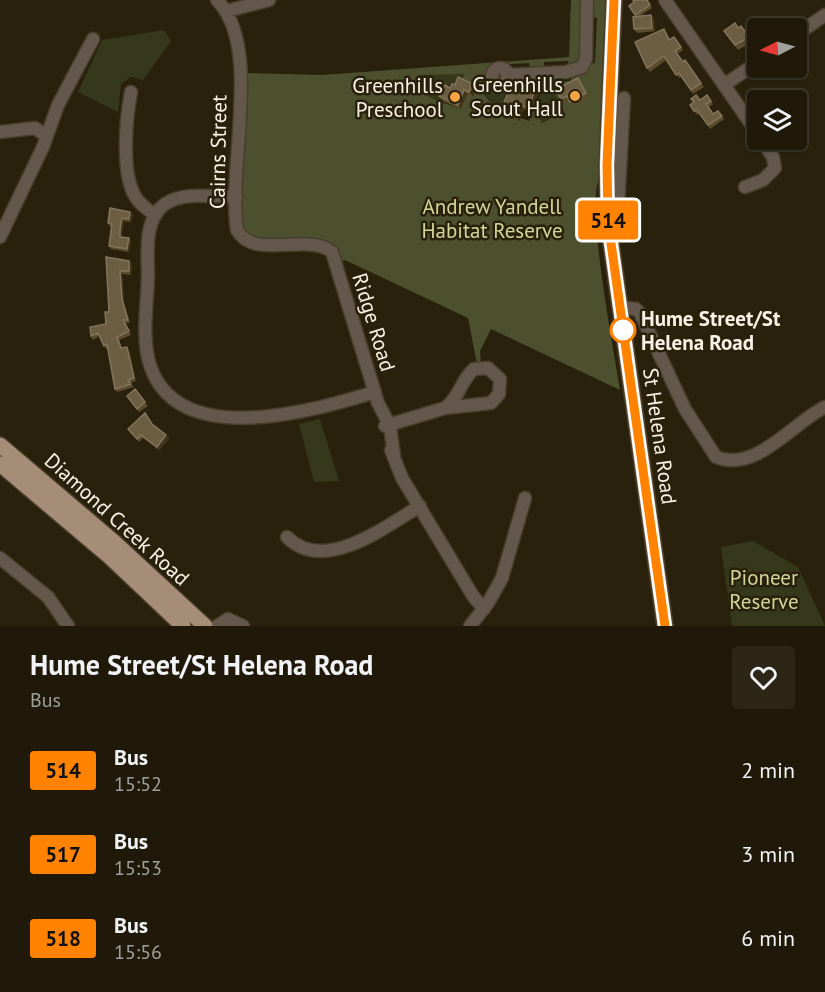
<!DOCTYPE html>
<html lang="en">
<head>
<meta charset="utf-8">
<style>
  :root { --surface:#201909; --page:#2d2617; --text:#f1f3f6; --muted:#a2a09c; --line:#3d382a }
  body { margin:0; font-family:"PT Sans",sans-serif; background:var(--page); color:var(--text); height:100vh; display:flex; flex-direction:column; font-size:22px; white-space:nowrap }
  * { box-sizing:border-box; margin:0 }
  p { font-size:20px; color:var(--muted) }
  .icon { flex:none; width:33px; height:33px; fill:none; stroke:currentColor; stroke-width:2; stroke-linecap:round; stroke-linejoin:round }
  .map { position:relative; height:626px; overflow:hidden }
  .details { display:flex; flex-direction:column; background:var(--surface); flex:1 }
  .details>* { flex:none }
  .badge { padding:0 12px; border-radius:4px; font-size:21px; line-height:39px }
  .needle { width:39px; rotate:264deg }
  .controls { position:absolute; left:747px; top:18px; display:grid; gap:12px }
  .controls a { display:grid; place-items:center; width:60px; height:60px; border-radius:6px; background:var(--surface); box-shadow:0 2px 4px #0004,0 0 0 2px var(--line); font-size:30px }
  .map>.badge { position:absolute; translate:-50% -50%; box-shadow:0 0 0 3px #fff }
  .round { display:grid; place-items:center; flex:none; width:63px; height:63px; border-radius:6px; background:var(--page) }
  .overview { display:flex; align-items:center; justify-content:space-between; height:102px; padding:0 30px }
  h1 { font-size:28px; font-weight:700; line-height:45px }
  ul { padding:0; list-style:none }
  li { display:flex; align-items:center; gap:18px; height:84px; padding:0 30px }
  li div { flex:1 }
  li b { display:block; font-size:22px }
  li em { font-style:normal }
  li .badge { min-width:66px; font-weight:700; text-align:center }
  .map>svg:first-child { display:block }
  .green { fill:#36381c }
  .forest { fill:#4d502e; fill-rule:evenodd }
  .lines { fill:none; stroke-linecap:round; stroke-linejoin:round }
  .minor-casing { stroke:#473e2b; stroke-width:15 }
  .major-casing { stroke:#473e2b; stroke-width:18 }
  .minor { stroke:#64584d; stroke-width:12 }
  .major { stroke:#a68d77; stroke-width:15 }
  .wall { fill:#5b4c2e }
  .shaded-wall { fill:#403418 }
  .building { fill:#6c5e42; stroke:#82755b; stroke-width:1.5 }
  .line-casing { stroke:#fff; stroke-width:14 }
  .line { stroke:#ff8200; stroke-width:9 }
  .poi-dot { fill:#f4a443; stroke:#2a210c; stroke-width:2 }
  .stop-dot { fill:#fff; stroke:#ff8200; stroke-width:3 }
  .labels { text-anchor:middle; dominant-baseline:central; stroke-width:5; stroke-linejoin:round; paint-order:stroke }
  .poi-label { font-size:21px; fill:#f9f2e6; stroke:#2a210c; text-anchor:end }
  .street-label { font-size:21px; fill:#f9f2e6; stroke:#2a210c }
  .park-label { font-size:21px; fill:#d1d799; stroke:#2a210c }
  .stop-label { font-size:21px; font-weight:bold; fill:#f9f2e6; stroke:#2a210c; text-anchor:start }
</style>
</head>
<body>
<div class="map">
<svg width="825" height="626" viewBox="0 0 825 626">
  <rect width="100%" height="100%" fill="#2a210c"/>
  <path class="green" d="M164 30 171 41 143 80 131 77 121 84 118 112 78 92 102 40Z
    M465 74 455 87 450 84 441 103C426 96 420 93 419 75Z
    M484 84 512 95 504 114 481 91Z
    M551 85 564 111 541 123 534 109 540 95 533 92 534 88Z
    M320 419 339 481 314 482 299 424Z
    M753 541 798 567 825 626H732L721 547Z"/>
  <path class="forest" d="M571 0H583L580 61 569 66 568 61 544 62V69L530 70 529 63 497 65 492 68 489 76 493 85 504 87 512 80 522 79V84L571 81V76L588 64 595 63 597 18 591 17V0H606L599 178C586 209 614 350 620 390L491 329 480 351 481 364H477L468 318 345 260 340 262 337 253 261 242 240 229 242 73 322 75 569 57ZM464 74 462 82 473 96 467 94 460 109C442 100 419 102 420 75ZM484 85 505 93 551 85 564 111 542 123 534 109 529 121 521 118 519 121C503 114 492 105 481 91Z"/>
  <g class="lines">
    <g class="minor-casing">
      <path id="minor" d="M217 0C263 47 227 166 237 230 254 261 309 232 332 252L378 403 390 426 394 456
        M665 0 758 134
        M227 11 269 0
        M796 35 825 15
        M492 76a8 8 0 1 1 16 0a8 8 0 1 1-16 0Z
        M507 75 566 72 582 67 586 59 587 0
        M724 85 758 62
        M131 92C126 119 121 172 135 196 139 204 148 210 155 215
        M0 132 35 128 46 136
        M745 187 763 180 775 168 773 157 761 140
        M236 197C215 197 184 191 165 204 143 220 148 254 148 277 147 306 141 341 151 368 181 450 316 410 375 392
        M607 213 618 206 624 98
        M0 237 43 147 58 105 93 39
        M620 307 636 309 640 313 685 409 716 457C756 473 791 424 825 407
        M385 426 445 408 491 403 499 394 500 379 488 368 474 369C460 381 461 396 445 408
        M391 450 402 478 473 596 484 609
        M287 537C324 575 386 526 420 506
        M0 558 48 597 68 626
        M217 626 228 619 243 626
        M470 626 488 603 502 578 525 498"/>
    </g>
    <g class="major-casing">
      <path id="major" d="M614 0 607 165 608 222 665 626
        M0 445 114 542 205 626
        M0 464 110 557 183 626"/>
    </g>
    <use href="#minor" class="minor"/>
    <use href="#major" class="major"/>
  </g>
  <path class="wall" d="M647 0 652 8 640 16 651 15 654 18 655 31 637 33 634 29 636 16 629 6Z
    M741 26 752 42 738 50 724 31 738 28Z
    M664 29 670 39 674 37 683 50 677 54 683 62 685 60 704 87 693 94 681 76 679 78 666 60 650 72 647 68Z
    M578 78 590 98 573 106 570 101 565 104 561 99Z
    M473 84 476 89 473 97 467 94 461 109 442 101 439 96 450 88Z
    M538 95 531 112 524 109 519 121 504 114 501 110Z
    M707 95 713 104 709 107 713 114 718 111 724 119 710 129 699 113 697 115 690 105 694 102 700 100Z
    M130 212 133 215 131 222 124 221 122 233V237L129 238 131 241 129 252 111 249 109 246 111 227H110L108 223Z
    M106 257 129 261 132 264 131 275 122 274 124 303 130 323H126L131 335 119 340 122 348 129 350 136 381 130 383 134 387 117 392 115 389 108 348 106 349 99 336 93 340 91 336 106 324 109 312Z
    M135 389 148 406 139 412 127 396Z
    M128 429 166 435 169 439 159 450 143 438 139 442Z"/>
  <path class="shaded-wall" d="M651 15 654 18 655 31 652 28Z
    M473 84 476 89 473 97 469 92Z
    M464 90 467 94 461 109 458 105Z
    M535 91 538 95 531 112 528 108Z
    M521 105 524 109 519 121 516 117Z
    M130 212 133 215 131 222 129 219Z
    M122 218 124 221 122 233 123 240 120 237V230Z
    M129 238 131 241 129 252 127 249Z
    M129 261 132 264 131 275 129 271Z
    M120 271 122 274 124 303 130 323 128 320 122 299Z
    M127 347 129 350 136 381 134 378Z
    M166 435 169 439 159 450 157 447Z"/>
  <path class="building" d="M633 0H647L650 5 635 15 629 6 634 2Z
    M651 15 652 28 634 29 633 17Z
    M735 23 738 28 741 26 749 37 735 45 724 31Z
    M664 29 669 40 674 37 681 47 675 51 683 62 685 60 701 83 691 90 679 73 676 75 664 56 647 68 635 42Z
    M458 77 473 84 469 92 464 90 458 105 439 96 445 85 450 88 452 84 455 85Z
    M578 78 586 93 570 102 567 96 561 99 556 89Z
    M513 81 535 91 528 108 521 105 516 117 501 110Z
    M696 95 700 100 707 95 711 101 706 104 713 114 718 111 722 116 708 125 697 110 694 111 690 105 694 102 691 99Z
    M110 208 130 212 129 219 122 218 120 230V237L129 238 127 249 109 246 112 224 108 223Z
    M106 257 129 261V271H120L122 299 128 320H123L129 331 117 337 121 348 127 347 134 378 128 380 131 384 115 389 107 344 104 346 98 333 91 336 90 327 106 324 105 312H109Z
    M135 389 145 402 137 409 127 396Z
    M145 413 152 424 166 435 157 447 141 435 137 439 128 429Z"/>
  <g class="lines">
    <g class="line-casing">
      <path id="line" d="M614 0 607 165 608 222 665 626"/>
    </g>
    <use href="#line" class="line"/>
  </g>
  <g class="poi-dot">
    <circle cx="575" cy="96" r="6"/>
    <circle cx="455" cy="97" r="6"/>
  </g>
  <circle class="stop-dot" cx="623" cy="330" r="12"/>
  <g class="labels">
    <g class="poi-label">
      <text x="563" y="84">Greenhills<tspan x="563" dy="24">Scout Hall</tspan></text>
      <text x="443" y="85">Greenhills<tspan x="443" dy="24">Preschool</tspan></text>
    </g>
    <g class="street-label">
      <text transform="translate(218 152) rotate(-89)">Cairns Street</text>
      <text transform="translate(374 322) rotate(73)">Ridge Road</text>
      <text transform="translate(660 436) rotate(82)">St Helena Road</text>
      <text transform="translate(117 519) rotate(42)">Diamond Creek Road</text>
    </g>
    <g class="park-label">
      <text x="492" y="206">Andrew Yandell<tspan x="492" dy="24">Habitat Reserve</tspan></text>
      <text x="764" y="577">Pioneer<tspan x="764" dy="24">Reserve</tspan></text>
    </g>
    <g class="stop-label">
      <text x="641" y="318">Hume Street/St<tspan x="641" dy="24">Helena Road</tspan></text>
    </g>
  </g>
</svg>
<div class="controls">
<a><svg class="needle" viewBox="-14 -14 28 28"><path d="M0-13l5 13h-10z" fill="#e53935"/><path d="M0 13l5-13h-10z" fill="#a2a09c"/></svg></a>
<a><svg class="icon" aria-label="layers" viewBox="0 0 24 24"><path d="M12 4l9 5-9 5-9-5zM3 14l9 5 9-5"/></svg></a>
</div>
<b class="badge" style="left:608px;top:220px;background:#ff8200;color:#111">514</b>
</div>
<section class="details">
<div class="overview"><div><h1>Hume Street/St Helena Road</h1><p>Bus</p></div><a class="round"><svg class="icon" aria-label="heart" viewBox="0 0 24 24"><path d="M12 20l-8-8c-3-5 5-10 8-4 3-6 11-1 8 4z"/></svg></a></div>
<ul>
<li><span class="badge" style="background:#ff8200;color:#111">514</span><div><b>Bus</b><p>15:52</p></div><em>2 min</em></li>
<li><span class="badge" style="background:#ff8200;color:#111">517</span><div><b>Bus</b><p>15:53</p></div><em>3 min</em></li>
<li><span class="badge" style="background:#ff8200;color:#111">518</span><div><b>Bus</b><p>15:56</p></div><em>6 min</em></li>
</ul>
</section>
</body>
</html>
